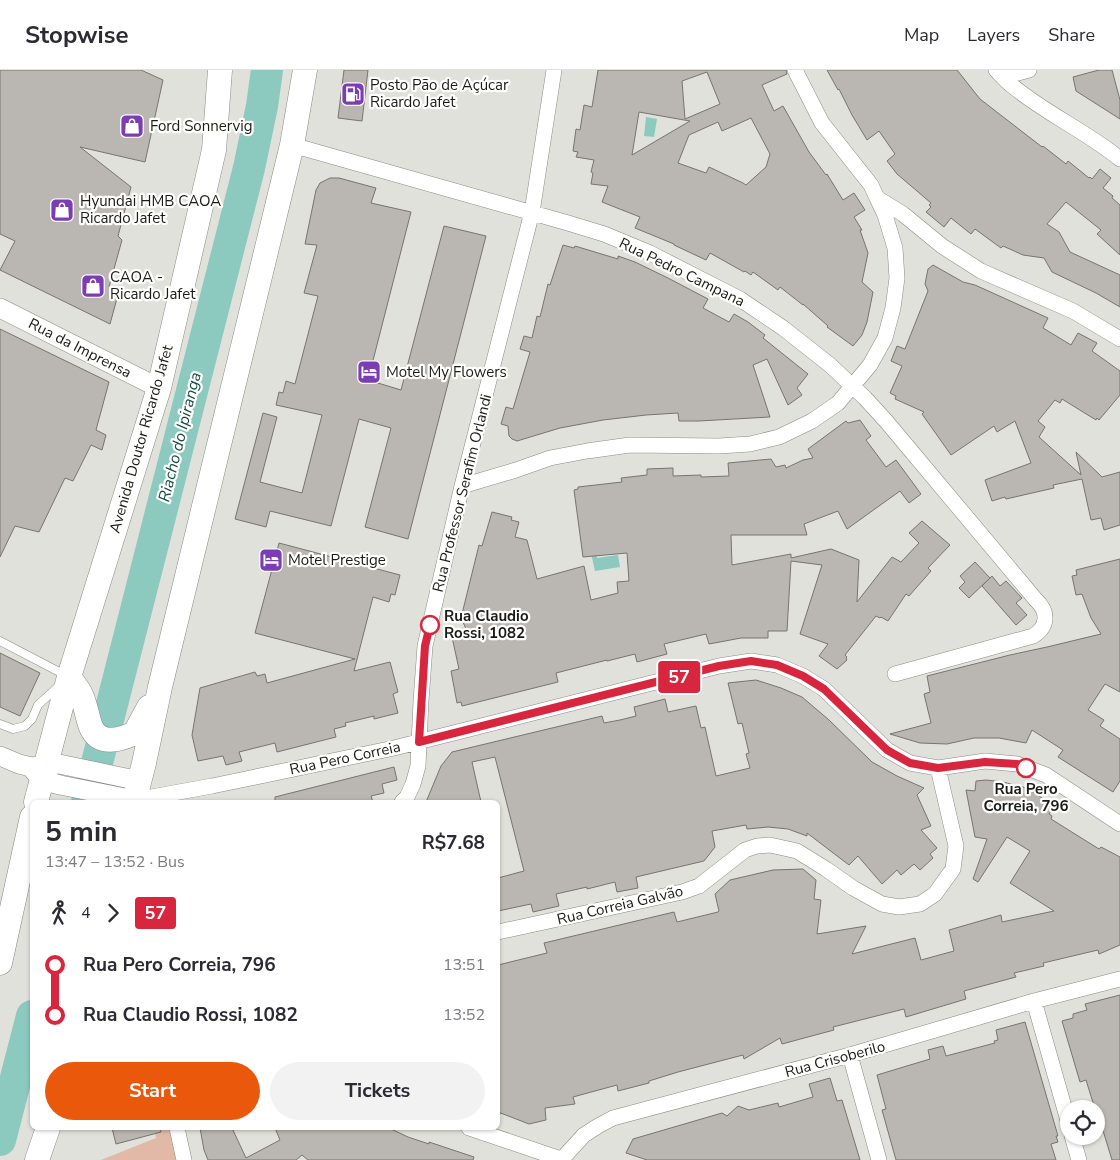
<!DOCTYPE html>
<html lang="en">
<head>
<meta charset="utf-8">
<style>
  :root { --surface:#fff; --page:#f2f2f3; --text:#2b2b33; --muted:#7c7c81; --line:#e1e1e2; --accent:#ea580c }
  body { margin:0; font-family:"Nunito Sans",sans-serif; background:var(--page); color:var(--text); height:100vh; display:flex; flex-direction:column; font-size:19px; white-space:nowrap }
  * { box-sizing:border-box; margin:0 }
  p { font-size:16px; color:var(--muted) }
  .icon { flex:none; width:28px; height:28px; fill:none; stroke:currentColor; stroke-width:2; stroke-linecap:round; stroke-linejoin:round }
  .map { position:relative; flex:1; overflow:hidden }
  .side { position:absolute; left:30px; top:730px; width:470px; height:330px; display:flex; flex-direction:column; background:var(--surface); border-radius:8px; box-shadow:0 1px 4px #0004 }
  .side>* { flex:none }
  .badge { padding:0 10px; border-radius:4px; font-size:18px; line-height:32px }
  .tools { position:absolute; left:1060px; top:1030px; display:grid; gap:10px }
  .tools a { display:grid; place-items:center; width:45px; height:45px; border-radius:50%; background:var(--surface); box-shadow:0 1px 4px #0004; font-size:25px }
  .map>.badge { position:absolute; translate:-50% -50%; box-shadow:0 0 0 2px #fff }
  .legs { display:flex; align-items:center; gap:8px; height:55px; padding:0 15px; font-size:16px }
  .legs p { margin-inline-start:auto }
  .summary { display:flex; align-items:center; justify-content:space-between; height:85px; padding:0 15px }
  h1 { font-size:28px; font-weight:700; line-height:38px }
  .button { display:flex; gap:10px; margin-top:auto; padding:10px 15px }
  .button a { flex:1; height:58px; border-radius:30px; background:var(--accent); color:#fff; font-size:20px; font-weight:700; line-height:58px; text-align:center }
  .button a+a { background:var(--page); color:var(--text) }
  ul { padding:0 15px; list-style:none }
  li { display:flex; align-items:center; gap:18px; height:50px; font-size:19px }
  li i { display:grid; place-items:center; width:8px; height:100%; margin:0 6px; background:currentColor }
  li i::after { content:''; width:12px; height:12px; margin:-6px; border:4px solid; border-radius:50%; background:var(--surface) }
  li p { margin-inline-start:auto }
  li:first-child i { background:linear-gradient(#0000 50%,currentColor 0) }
  li:last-child i { background:linear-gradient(currentColor 50%,#0000 0) }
  header { display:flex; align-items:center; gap:30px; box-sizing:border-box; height:70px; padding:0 25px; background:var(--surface); border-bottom:1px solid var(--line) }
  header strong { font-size:24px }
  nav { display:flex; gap:28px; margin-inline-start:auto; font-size:18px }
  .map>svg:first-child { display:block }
  .green { fill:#e1b9a6 }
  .water { fill:#8cc9be }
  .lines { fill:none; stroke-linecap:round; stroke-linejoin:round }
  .river { stroke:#8cc9be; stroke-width:32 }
  .building { fill:#bab6b1; stroke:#78746f; fill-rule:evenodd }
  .service-casing { stroke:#8a8b84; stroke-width:9 }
  .minor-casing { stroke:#8a8b84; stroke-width:16 }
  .tertiary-casing { stroke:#8a8b84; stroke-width:20 }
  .primary-casing { stroke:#8a8b84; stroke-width:25 }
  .service { stroke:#fff; stroke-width:8 }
  .minor { stroke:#fff; stroke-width:15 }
  .tertiary { stroke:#fff; stroke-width:19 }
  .primary { stroke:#fff; stroke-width:24 }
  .line-1-casing { stroke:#fff; stroke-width:11 }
  .line-1 { stroke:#d7263d; stroke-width:8 }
  .stop-1-dot { fill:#fff; stroke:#d7263d; stroke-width:2.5 }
  .labels { text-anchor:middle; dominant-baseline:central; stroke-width:4.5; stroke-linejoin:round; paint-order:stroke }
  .poi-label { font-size:15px; fill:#1b1c19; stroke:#fffffe; text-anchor:start }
  .street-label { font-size:15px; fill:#1b1c19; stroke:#fffffe }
  .stop-label { font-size:15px; font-weight:bold; fill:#1b1c19; stroke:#fffffe; text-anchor:start }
  .water-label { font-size:16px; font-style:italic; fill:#154a43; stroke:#fffffe }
</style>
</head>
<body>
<header>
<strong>Stopwise</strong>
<nav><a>Map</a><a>Layers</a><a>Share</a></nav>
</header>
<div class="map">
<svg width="1120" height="1090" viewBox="0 0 1120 1090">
  <rect width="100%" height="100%" fill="#e0e1da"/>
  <path class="green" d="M154 1058H172L181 1090H101L156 1068Z"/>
  <path class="water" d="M646 47 657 49 654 67 644 66Z
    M596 482 597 488 618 485 620 497 595 501 591 483Z"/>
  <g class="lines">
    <path class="river" d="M87 732 249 98 262 36 267 0
      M0 1070 32 946"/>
  </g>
  <path class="building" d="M0 0H141L163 10 145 92 80 77 131 117 118 166 122 170 109 217 119 221 110 254 0 200 15 171 0 164Z
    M344 0H368L362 51 338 48Z
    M598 0H786L787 4 762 15 774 41 783 36 809 82 826 105 827 104 843 130 854 123 865 140 854 147 862 160H860L868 183 862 212 873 222 867 252 862 265 853 276 827 257 828 256 803 234V235L780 217 778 220 753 202 751 205 745 201 744 202 710 183 706 190 674 175V174L635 158 640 147 602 132 608 116 591 114 593 103 591 102 594 90 576 87 578 82 573 81 576 59 580 60 584 35 592 37ZM707 2 720 34 685 49 682 11ZM639 42 684 50 690 51 632 85ZM751 48 770 84 766 97 746 115 743 113 709 97 706 103 678 93 689 65 718 52 722 61Z
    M827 0H957L980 29 1042 77 1043 76 1066 94 1068 91 1089 108 1090 107 1092 109 1100 99 1111 108 1103 118 1113 126 1112 128 1120 135V185L1097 164 1101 160 1066 132 1047 154 1059 162 1070 182 1120 205V237L1096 223 1052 202 1044 188 1023 185 1003 176 1001 178 975 159 971 164 951 148 944 157 926 142 931 137 929 135 931 133 897 104 887 91 895 84 879 61 867 70 852 45 839 19 838 20Z
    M1099 0H1112L1120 30V49L1076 21 1073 7Z
    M330 108H339L376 118 371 133 411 142 368 310 401 320 444 156 486 166 408 469 365 457 391 358 359 349 331 456 270 441 266 457 235 449 263 343 277 347 260 412 302 423 322 345 276 335 279 322 283 323 286 311 295 314 318 226 304 223 317 175 305 174 316 120 320 113Z
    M563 175 574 178 575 176 618 189V186L635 192 668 208 708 229 703 238 729 252 734 244 748 252 765 265 763 268 808 304 797 318 802 325 788 335 767 289 753 295 770 347 699 351H679L678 343 646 345 603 350 560 358 517 371 512 369 509 366 508 356 501 354 506 337 513 339 530 282 520 279 524 266 532 268 537 246 540 247 548 214 550 215Z
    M933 195 963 212 975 215 1048 248 1043 258 1071 275 1078 263 1097 273 1092 281 1120 301V325L1099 350 1097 348 1096 350 1062 329 1060 333 1055 330 1038 351 1045 357 1039 367 1081 405 1076 382 1102 407 1120 402V455L1104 460 1101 448 1091 450 1082 409 1053 415 1054 418 1006 429 1005 427 992 431 985 410 1031 393 1015 351 997 362 994 356 951 385 922 344 924 342 895 329 896 326 890 323 902 296 891 291 897 276 905 279 928 221 925 214 928 199Z
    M0 259 109 312 96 360 106 365 102 380 91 375 73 411 65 408 39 462 15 456 0 487Z
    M860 350 871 366 866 370 886 397 896 390 921 424 909 433 900 421 847 459 838 441 804 454 807 465H731L732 495 791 484V488L831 479 859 490 857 532 892 487 901 492 919 473 909 463 922 451 950 475 928 498 931 501 909 526 906 524 888 551 881 547 880 548 876 546 845 585 847 587 846 588 847 590 837 599 819 586 828 574 800 564 822 495 791 491 787 561H768V568H741L709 574 706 564 664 574 667 584 637 592 635 584 607 591V590L556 603 558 612 462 636 461 632 457 633 451 601 459 599 452 567 468 563 461 548 479 475 482 476 492 442 512 447 511 450 519 452 515 467 527 470 537 509 584 496 591 530 618 523 617 512 629 511 627 483 583 487 574 420 578 419V417L622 412 621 408 647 405V399L673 398V406L701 405V407L729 406 728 393 771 389 776 397 785 395 786 398 803 390 813 388 808 379 846 351 848 353Z
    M279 473 400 505 395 525 391 524 389 532 373 527 354 601 390 592 398 622 393 624 398 643 374 649V646L345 653 346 656 334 659 336 667 277 682 275 673 239 682 242 691 226 695 223 686 198 691 192 665 200 618 255 602 257 606 265 604 267 613 355 589 255 563Z
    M1120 489V622L1105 614 1088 640 1104 650 1100 656 1120 669V711L1113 722 1058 687 1063 680 1032 660 1026 673 999 668H974L947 674 920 673 890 664 931 653 924 624 930 622 927 606 1010 585 1047 577 1101 564 1091 548 1082 524 1076 525 1072 506 1077 505 1076 500Z
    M975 492 990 508 969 528 959 518 965 512 960 506Z
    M992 506 1000 516 1006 511 1022 528 1016 533 1027 545 1016 555 982 516Z
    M0 583 40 603 20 646 0 637Z
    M756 610 781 618 802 627 829 650 872 692 897 706 924 718 917 725 931 756 921 760 937 778 930 784 933 788 920 800 914 794 901 805 897 800 882 814 858 786 849 795 807 763V766L788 759 768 757 747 759 746 755 712 761 715 777 704 791 636 807 638 818 617 822 615 812 587 819V817L556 824 559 836 533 842 531 834 498 841V808L524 801 495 687 472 692 481 732H426L441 696 452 682 602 646 604 653 620 650 636 646 634 637 665 629 668 642 696 636 701 658 705 657 716 706 750 698 746 684 749 683 742 653 738 654 728 613Z
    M394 697 397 710 382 714 384 723 371 726 373 732H275V727Z
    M986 710 1003 712 1027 718 1054 736 1049 744 1052 746 1051 749 1099 779 1101 777 1120 787V875L1099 884 1098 880 1043 893 1044 896 1014 903 1016 907 964 921 966 929 906 947 904 939 833 957 834 960 782 974 780 968 744 989 743 985 678 1002 649 1011V1013L618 1021 617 1015 573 1027 575 1034 545 1038 546 1050 529 1054 498 1042V895L547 883 544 873 674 842 677 852 718 842 719 841 715 824 730 810 773 800 803 799 816 810 814 829 821 830 817 864 866 856 852 884 915 868 921 890 954 881 949 860 1001 845 1002 852 1054 841 1010 813 1030 781 1007 767 978 812 973 809 987 769 975 767 966 720 975 721 976 711Z
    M1120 925V1090H1112L1101 1054H1099L1096 1043V1039H1095L1086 1010 1080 1012 1062 951 1073 948V944L1087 940 1085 934Z
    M1025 952 1058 1066H1056L1058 1072 1051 1074 1056 1090H896L882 1040 886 1039 877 1005 930 989 928 980 943 976 946 986 995 973 994 971 998 970 996 960Z
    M830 1008 837 1031 842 1030 860 1090H647L626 1083 633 1069 722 1043 727 1046 738 1036 749 1040 778 1033 779 1037 813 1027 809 1014Z
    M112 1058H160L161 1062 116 1074Z
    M200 1058H232L246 1088 280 1070 275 1058H389L408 1067 429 1074V1072L474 1087 473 1090H308L302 1085 296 1090H208L204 1080Z"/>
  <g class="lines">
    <g class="service-casing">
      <path id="service" d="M0 571 67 606
        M0 654 13 659 25 656 32 649 38 635 60 615"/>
    </g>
    <g class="minor-casing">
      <path id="minor" d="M795 0 822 53 871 115 877 128 903 144 942 176 981 201 1073 241 1120 269
        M996 0C1001 5 1005 10 1010 14 1044 43 1086 61 1120 89
        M1003 7 1029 0
        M292 75 568 153 604 164 650 183 740 229 783 258 830 295 865 328 886 351 1036 530C1049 542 1048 557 1033 566L895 604
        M462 416 516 400 550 388 587 381 630 375 719 376 750 374 779 367 812 351 838 333 870 295 885 268 893 238 897 208 895 178 885 145 877 128
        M135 730 212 716 394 678 719 596 751 591 777 595 803 606 824 619 887 680 910 693 938 698 985 691 1017 694 1046 705 1120 754
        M402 732 407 727 413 714 418 696 421 631 425 576 462 416 532 142 554 0
        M498 862 682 822 699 816 745 780 757 776 770 775 797 781 826 799 853 818 882 834 899 837 920 834 935 824 953 799 956 776 938 698
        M1034 931 1069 1054
        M850 985 879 1090
        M177 1058 184 1090
        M469 1058 564 1090
        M1072 1066 1079 1090
        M562 1089 584 1065 598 1056 613 1048 850 985 1034 931 1120 909"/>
    </g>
    <g class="tertiary-casing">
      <path id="tertiary" d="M0 238 159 318
        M0 686 19 694 31 697 59 694 140 711
        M33 700 42 710 60 715 135 730"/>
    </g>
    <g class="primary-casing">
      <path id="primary" d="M69 607C73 613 79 619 82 627 86 636 87 647 91 657 99 676 120 670 135 663L149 637
        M36 732 69 607 159 318 214 80 220 0
        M134 732 144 693 160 617 292 75 305 0
        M0 893 32 747
        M37 1090 48 1058"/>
    </g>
    <use href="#service" class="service"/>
    <use href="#minor" class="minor"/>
    <use href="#tertiary" class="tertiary"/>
    <use href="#primary" class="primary"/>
  </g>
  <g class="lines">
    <g class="line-1-casing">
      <path id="line-1" d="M430 555 425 576 419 672 719 596 751 591 777 595 803 606 824 619 887 680 910 693 938 698 985 692 1017 694 1026 698"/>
    </g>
    <use href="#line-1" class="line-1"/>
  </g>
  <defs>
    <g id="fuel-square" transform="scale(1.25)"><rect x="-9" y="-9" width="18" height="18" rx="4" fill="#7b3db3" stroke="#fffffe"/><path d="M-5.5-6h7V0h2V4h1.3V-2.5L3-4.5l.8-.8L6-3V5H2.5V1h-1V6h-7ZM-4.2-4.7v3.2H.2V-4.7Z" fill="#fff"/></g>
    <g id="shop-square" transform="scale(1.25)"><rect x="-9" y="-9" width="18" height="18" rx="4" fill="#7b3db3" stroke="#fffffe"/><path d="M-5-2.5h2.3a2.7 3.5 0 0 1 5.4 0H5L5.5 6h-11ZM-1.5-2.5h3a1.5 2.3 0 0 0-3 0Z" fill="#fff"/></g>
    <g id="hotel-square" transform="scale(1.25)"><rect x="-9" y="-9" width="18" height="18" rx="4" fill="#7b3db3" stroke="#fffffe"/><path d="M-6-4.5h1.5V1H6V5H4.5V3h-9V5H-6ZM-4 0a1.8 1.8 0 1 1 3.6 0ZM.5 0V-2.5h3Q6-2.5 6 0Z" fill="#fff"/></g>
  </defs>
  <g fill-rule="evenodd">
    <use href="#fuel-square" x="353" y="24"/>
    <use href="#shop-square" x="132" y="56"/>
    <use href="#shop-square" x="62" y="140"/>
    <use href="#shop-square" x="93" y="216"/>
    <use href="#hotel-square" x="369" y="302"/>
    <use href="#hotel-square" x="271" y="490"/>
  </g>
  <g class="stop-1-dot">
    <circle cx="430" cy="555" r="9"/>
    <circle cx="1026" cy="698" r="9"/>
  </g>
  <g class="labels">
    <g class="poi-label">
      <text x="370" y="15">Posto Pão de Açúcar<tspan x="370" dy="17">Ricardo Jafet</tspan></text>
      <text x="150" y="56">Ford Sonnervig</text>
      <text x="80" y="131">Hyundai HMB CAOA<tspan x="80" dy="17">Ricardo Jafet</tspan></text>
      <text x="110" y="207">CAOA -<tspan x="110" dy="17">Ricardo Jafet</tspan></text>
      <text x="386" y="302">Motel My Flowers</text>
      <text x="288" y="490">Motel Prestige</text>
    </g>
    <g class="street-label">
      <text transform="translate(682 202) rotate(26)">Rua Pedro Campana</text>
      <text transform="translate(80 278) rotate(27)">Rua da Imprensa</text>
      <text transform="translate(141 369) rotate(-74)">Avenida Doutor Ricardo Jafet</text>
      <text transform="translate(462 423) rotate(-76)">Rua Professor Serafim Orlandi</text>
      <text transform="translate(345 688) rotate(-12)">Rua Pero Correia</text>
      <text transform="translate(620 835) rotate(-13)">Rua Correia Galvão</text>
      <text transform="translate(835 989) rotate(-15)">Rua Crisoberilo</text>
    </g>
    <g class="stop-label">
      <text x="444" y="546">Rua Claudio<tspan x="444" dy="17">Rossi, 1082</tspan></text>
      <text x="1026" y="719" text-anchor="middle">Rua Pero<tspan x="1026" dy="17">Correia, 796</tspan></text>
    </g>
    <g class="water-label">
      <text transform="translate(180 367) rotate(-76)">Riacho do Ipiranga</text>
    </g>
  </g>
</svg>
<div class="tools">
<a><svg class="icon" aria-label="locate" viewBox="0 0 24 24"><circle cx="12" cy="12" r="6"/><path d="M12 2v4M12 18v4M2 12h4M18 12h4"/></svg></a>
</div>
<b class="badge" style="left:679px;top:607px;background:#d7263d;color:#fff">57</b>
<section class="side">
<div class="summary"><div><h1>5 min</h1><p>13:47 – 13:52 · Bus</p></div><b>R$7.68</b></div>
<div class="legs"><svg class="icon" aria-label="walk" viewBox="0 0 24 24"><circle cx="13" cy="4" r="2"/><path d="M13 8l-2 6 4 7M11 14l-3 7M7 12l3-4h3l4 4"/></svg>4<svg class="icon" aria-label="forward" viewBox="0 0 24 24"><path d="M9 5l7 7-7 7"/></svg><b class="badge" style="background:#d7263d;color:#fff">57</b></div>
<ul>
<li><i style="color:#d7263d"></i><b>Rua Pero Correia, 796</b><p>13:51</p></li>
<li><i style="color:#d7263d"></i><b>Rua Claudio Rossi, 1082</b><p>13:52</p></li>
</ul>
<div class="button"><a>Start</a><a>Tickets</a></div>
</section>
</div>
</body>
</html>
